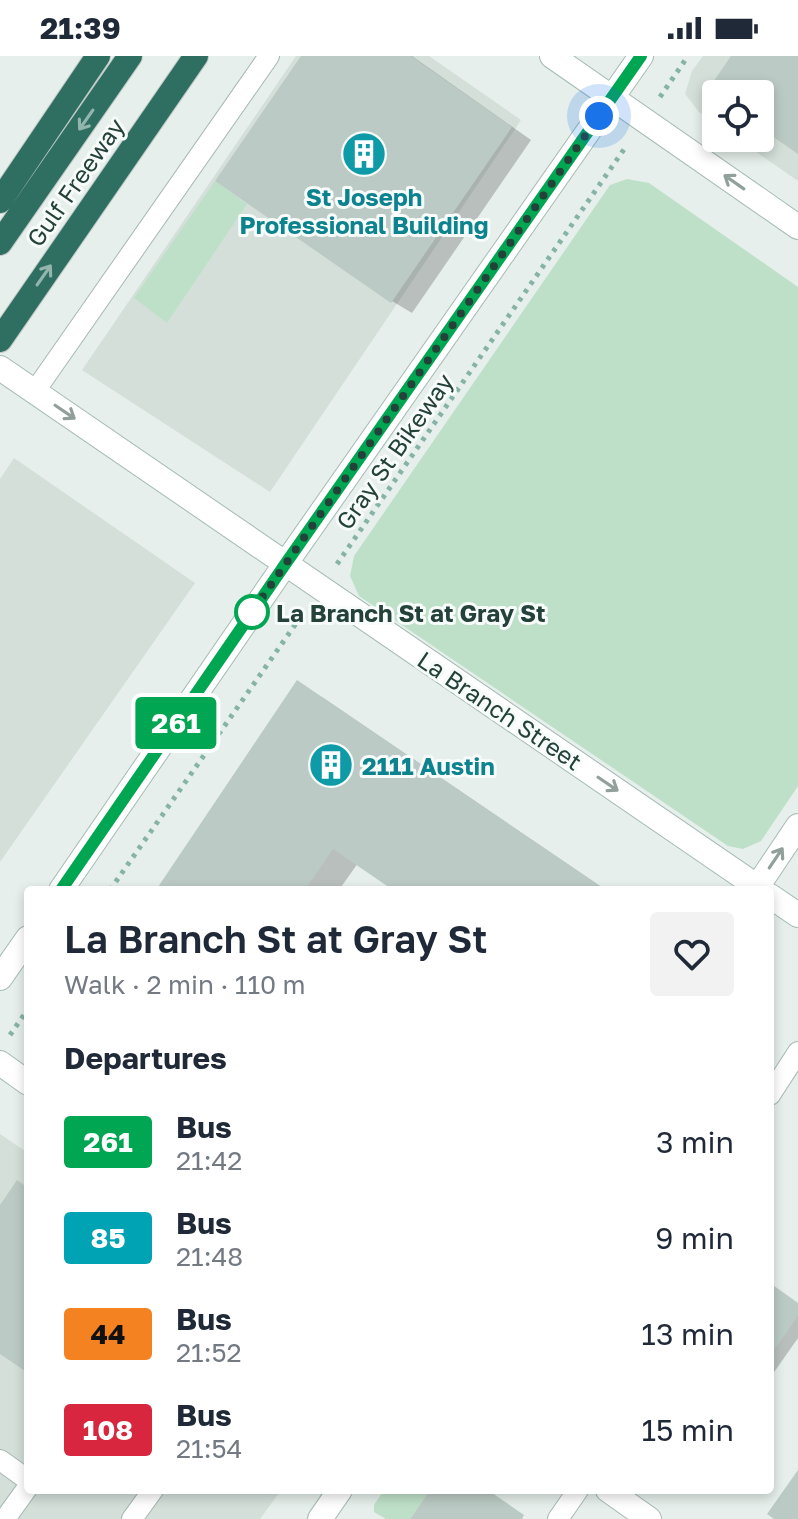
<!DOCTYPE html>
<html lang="en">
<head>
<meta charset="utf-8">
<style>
  :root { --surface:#fff; --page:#f2f2f3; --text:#1f2937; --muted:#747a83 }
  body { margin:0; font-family:"Golos Text",sans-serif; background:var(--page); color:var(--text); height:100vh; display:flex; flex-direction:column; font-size:30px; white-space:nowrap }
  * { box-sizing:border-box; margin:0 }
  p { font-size:26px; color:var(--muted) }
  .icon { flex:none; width:44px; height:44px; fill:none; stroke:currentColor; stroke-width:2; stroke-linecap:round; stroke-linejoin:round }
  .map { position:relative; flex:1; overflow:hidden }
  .details { position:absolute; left:24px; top:830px; width:750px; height:608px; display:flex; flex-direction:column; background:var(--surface); border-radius:8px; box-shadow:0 4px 12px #0003 }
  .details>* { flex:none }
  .badge { padding:0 16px; border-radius:6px; font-size:28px; line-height:52px }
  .controls { position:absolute; left:702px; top:24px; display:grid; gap:16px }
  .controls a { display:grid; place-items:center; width:72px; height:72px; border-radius:8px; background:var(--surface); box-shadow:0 4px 12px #0003; font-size:40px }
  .you { position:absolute; width:40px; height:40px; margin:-20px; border:6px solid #fff; border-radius:50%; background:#1a73e8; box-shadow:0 0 0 12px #1a73e833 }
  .map>.badge { position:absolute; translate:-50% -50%; box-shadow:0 0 0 4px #fff }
  h2 { padding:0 40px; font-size:30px; line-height:72px }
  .round { display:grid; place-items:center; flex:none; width:84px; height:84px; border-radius:8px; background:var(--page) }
  .head { display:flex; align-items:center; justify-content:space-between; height:136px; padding:0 40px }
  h1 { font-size:38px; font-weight:600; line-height:60px }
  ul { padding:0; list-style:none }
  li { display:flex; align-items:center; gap:24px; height:96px; padding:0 40px }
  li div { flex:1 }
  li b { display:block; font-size:30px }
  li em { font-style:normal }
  li .badge { min-width:88px; font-weight:700; text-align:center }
  .status { display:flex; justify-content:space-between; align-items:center; height:56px; padding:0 40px; background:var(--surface); direction:ltr }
  .status svg { height:22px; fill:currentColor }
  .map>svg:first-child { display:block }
  .built { fill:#d4dfda }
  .green { fill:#bfe0c8 }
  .shadow { fill:#0003 }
  .building { fill:#bbcac4 }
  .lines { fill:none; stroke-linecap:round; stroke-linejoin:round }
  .lane-casing { stroke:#a8b8b2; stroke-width:22 }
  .secondary-casing { stroke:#a4bbb3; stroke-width:26 }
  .highway-casing { stroke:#c2cac8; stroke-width:26 }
  .path { stroke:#86b3a5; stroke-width:5; stroke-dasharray:4 6; stroke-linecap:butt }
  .lane { stroke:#fff; stroke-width:20 }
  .secondary { stroke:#fff; stroke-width:24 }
  .highway { stroke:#2f6f62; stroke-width:24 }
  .oneway { stroke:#93b5ae }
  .oneway2 { stroke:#92a09c }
  .line-casing { stroke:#fff; stroke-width:18 }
  .line { stroke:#00a651; stroke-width:12 }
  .walk { stroke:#24423a; stroke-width:8; stroke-dasharray:0 14.4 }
  .stop-dot { fill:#fff; stroke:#00a651; stroke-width:4 }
  .labels { text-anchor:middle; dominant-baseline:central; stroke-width:6; stroke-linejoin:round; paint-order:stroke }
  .street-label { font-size:24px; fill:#24423a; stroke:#f7fbf9 }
  .culture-label { font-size:24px; font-weight:bold; fill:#0d838f; stroke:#f7fbf9 }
  .stop-label { font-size:24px; font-weight:bold; fill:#24423a; stroke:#f7fbf9; text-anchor:start }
</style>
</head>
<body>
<div class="status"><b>21:39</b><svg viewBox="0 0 49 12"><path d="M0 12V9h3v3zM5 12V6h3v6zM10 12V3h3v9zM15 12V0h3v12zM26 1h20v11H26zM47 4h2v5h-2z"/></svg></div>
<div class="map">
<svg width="798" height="1463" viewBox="0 0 798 1463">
  <rect width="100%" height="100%" fill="#e6efeb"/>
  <path class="built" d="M296 0H429L521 64 270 436 82 314Z
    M703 0H798V125L736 82H760V38H716V68L699 56 685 38 692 15Z
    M14 402 195 527 0 806V423Z
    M0 1078 28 1097V1434H281L260 1463H0Z"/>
  <path class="green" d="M627 123 649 127 798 231V730L761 785 743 793 728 790 359 540 350 520 354 500 610 129Z
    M215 125 247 148 167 267 134 242Z
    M384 1434H430L410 1463H386L374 1456V1449Z"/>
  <path class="shadow" d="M303 0H412L531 84 412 257 392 245Z
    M322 641 606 834H396L358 807 339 834H158Z
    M770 1228 798 1248V1282L770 1322Z"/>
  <path class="building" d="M301 0H411L512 71 391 247 215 125Z
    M731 0H798V98L760 72V38H716V41L707 35Z
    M297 624 606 834H393L333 793 305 834H156Z
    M17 1124 28 1132V1317L0 1298V1149Z
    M770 1227 798 1247V1260L770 1300Z
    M798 1414V1463H774L767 1458Z
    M430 1434H488L524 1459 522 1463H410Z"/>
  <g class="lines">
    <g class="lane-casing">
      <path id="lane" d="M35 335 269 0
        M770 1039 798 996
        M0 1404 28 1424
        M5 1463 28 1431
        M132 1463 153 1434
        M558 1463 578 1434"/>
    </g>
    <g class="secondary-casing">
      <path id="secondary" d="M552 0 798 171
        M0 312 762 834
        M61 834 286 507 641 0
        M755 834 798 770
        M770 840 798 859
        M0 922 28 882
        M0 1007 28 1027
        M608 1434 649 1463
        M320 1463 340 1434"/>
    </g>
    <g class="highway-casing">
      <path id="highway" d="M0 145 98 0
        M0 187 130 0
        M0 284 196 0"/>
    </g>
    <path class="path" d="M660 41 688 0
      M337 508 627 89
      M110 834 304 556
      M10 979 28 953"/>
    <use href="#lane" class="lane"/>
    <use href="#secondary" class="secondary"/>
    <use href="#highway" class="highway"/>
  </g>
  <defs><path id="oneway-shaft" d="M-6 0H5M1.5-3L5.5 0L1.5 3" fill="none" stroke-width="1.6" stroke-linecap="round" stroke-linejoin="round" transform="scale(2)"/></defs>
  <g class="oneway">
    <use href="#oneway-shaft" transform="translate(86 64) rotate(125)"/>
    <use href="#oneway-shaft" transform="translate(44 219) rotate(-55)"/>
  </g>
  <g class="oneway2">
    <use href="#oneway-shaft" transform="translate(734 126) rotate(-145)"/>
    <use href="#oneway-shaft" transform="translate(65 356) rotate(34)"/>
    <use href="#oneway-shaft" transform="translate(608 728) rotate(34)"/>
    <use href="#oneway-shaft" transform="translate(776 802) rotate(-56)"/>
  </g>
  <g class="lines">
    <g class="line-casing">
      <path id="line" d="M61 834 286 507 641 0"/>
    </g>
    <use href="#line" class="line"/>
    <path class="walk" d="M252 556 245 566 599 60"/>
  </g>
  <defs>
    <g id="building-disc" transform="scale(2.3)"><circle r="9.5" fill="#0f9aa8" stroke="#f7fbf9"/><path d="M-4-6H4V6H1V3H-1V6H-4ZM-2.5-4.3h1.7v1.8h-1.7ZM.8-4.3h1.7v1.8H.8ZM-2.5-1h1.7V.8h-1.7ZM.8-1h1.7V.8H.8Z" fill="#fff"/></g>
  </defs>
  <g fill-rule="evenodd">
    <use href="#building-disc" x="364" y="98"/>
    <use href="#building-disc" x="331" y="709"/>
  </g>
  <circle class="stop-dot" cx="252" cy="556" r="16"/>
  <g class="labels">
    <g class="street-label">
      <text transform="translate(75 126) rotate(-55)">Gulf Freeway</text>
      <text transform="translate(394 395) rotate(-55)">Gray St Bikeway</text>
      <text transform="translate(500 654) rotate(34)">La Branch Street</text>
    </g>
    <g class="culture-label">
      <text x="364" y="140">St Joseph<tspan x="364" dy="28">Professional Building</tspan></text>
      <text x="362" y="709" text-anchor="start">2111 Austin</text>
    </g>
    <g class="stop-label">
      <text x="276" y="556">La Branch St at Gray St</text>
    </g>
  </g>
</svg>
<div class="controls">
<a><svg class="icon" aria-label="locate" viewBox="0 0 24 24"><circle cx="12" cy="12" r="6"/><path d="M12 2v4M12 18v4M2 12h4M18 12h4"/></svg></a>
</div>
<div class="you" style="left:599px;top:60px"></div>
<b class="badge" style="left:176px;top:667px;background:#00a651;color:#fff">261</b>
<section class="details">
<div class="head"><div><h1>La Branch St at Gray St</h1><p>Walk · 2 min · 110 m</p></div><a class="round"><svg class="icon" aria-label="heart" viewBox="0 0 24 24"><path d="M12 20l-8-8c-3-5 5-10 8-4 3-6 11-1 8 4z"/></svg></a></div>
<h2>Departures</h2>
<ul>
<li><span class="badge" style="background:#00a651;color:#fff">261</span><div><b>Bus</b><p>21:42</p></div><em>3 min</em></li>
<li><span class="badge" style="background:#00a3b4;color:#fff">85</span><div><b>Bus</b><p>21:48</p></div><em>9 min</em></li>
<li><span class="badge" style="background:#f58220;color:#111">44</span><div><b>Bus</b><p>21:52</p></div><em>13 min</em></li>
<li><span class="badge" style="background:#d7263d;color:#fff">108</span><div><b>Bus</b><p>21:54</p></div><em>15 min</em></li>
</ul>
</section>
</div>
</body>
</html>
